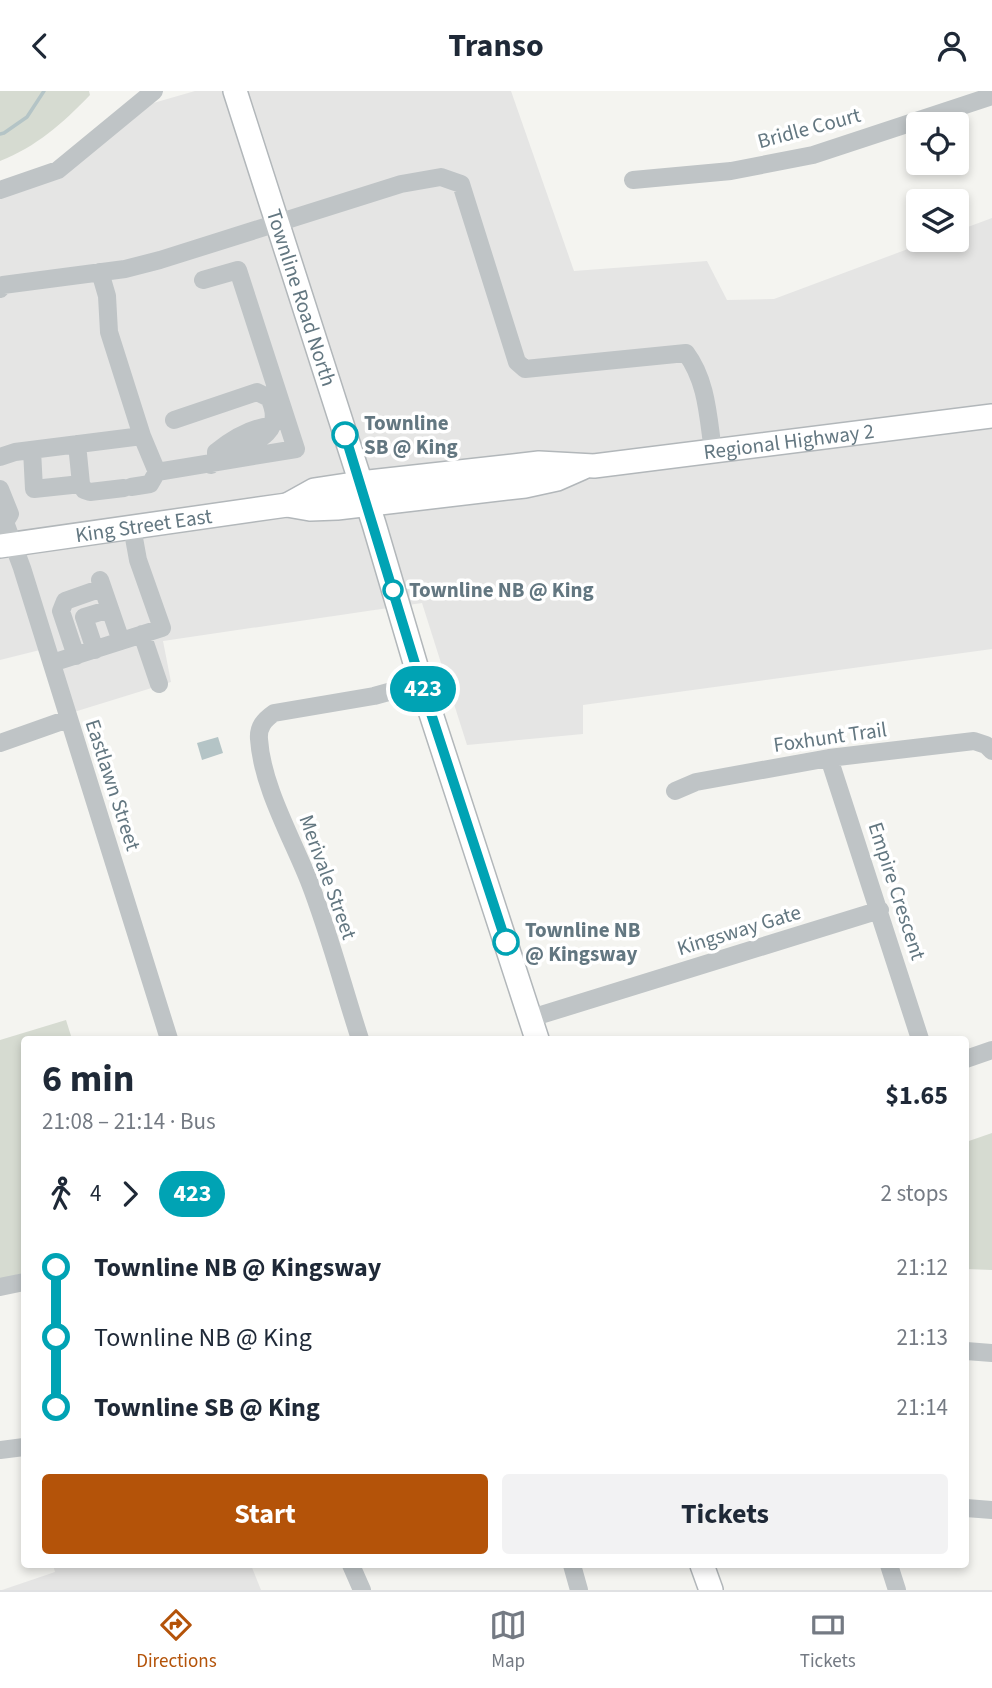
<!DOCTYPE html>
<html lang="en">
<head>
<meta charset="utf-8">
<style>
  :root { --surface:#fff; --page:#f2f2f3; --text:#1f2937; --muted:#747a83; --line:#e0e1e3; --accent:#b45309 }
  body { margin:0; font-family:"Source Sans 3",sans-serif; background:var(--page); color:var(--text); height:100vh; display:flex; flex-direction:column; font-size:26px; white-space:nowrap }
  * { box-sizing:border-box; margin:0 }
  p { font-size:23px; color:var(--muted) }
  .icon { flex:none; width:38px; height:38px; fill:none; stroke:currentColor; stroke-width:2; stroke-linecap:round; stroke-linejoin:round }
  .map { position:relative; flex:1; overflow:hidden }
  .drawer { position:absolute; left:21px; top:945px; width:948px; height:532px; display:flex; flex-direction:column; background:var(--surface); border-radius:7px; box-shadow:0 4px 10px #0003 }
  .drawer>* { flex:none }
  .badge { padding:0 14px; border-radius:23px; font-size:24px; line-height:46px }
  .buttons { position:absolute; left:906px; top:21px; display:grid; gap:14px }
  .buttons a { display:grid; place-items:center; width:63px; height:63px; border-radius:7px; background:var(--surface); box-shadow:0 4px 10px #0003; font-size:35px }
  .map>.badge { position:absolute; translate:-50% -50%; box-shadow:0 0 0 4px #fff }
  .legs { display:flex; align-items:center; gap:10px; height:77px; padding:0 21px; font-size:23px }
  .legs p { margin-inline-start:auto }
  .head { display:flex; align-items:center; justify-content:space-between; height:119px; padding:0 21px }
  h1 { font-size:38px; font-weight:700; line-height:52px }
  .action { display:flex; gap:14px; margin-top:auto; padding:14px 21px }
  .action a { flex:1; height:80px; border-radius:7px; background:var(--accent); color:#fff; font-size:28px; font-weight:700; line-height:80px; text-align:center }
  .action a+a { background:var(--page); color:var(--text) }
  ul { padding:0 21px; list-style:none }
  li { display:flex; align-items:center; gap:24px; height:70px; font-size:26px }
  li i { display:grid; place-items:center; width:10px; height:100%; margin:0 9px; background:currentColor }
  li i::after { content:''; width:18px; height:18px; margin:-9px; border:5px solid; border-radius:50%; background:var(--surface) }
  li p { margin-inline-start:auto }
  li:first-child i { background:linear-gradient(#0000 50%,currentColor 0) }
  li:last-child i { background:linear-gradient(currentColor 50%,#0000 0) }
  header { display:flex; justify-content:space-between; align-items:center; height:91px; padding:0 21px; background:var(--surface); font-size:32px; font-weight:700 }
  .tab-bar { display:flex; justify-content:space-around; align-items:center; height:98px; border-top:2px solid var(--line); background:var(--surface); font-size:19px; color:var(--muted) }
  .tab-bar a { display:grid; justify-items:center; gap:4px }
  .tab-bar .selected { color:var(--accent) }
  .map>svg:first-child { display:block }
  .built { fill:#e5e5e4 }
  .green { fill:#d6dbd1 }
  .water { fill:#b4c4c6 }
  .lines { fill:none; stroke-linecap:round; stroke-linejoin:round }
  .stream { stroke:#b4c4c6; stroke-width:3.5 }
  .major-casing { stroke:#b2b7ba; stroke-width:26 }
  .minor { stroke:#bfc4c6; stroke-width:18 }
  .major { stroke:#fff; stroke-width:23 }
  .line-1-casing { stroke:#fff; stroke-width:16 }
  .line-1 { stroke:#00a3b4; stroke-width:10 }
  .stop-1-dot { fill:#fff; stroke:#00a3b4; stroke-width:3.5 }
  .labels { text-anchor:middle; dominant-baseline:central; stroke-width:7; stroke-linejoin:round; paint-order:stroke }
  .street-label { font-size:21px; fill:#637781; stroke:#fff }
  .stop-label { font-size:21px; font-weight:bold; fill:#637781; stroke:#fff; text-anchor:start }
</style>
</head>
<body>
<header><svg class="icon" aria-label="back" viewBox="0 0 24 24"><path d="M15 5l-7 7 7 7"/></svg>Transo<svg class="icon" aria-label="person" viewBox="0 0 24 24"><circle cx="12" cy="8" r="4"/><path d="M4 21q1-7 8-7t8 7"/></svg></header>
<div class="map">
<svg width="992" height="1499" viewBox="0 0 992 1499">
  <rect width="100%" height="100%" fill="#f4f4f0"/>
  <path class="built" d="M195 0H511L574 180 707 170 727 209 774 208 932 149H957V140L992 127V558L583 614V643L467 654 422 512 163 550 171 591 74 621 52 556 0 569V94L65 69 136 17Z
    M53 1474H251L261 1499H2L55 1481Z"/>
  <path class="green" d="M0 0H89L90 4C63 32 36 56 0 70Z
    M66 929 72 948H24V1182L0 1188V949Z
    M992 1042V1179L966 1178V1051Z"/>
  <path class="water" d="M218 646 223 662 202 669 197 652Z"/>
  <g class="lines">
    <path class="stream" d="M0 43 4 42 27 26 44 0"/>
    <g class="major-casing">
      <g id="major">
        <path id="s1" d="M235 0 374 433 421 592 537 948"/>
        <path id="s2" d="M287 414 314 399 360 392 539 372 594 375 992 325"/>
        <path id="s3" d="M0 455 287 414 310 418 337 417 525 395 557 388 582 377"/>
        <path d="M702 1474 711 1499"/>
      </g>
    </g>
    <path class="minor" d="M633 89 731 80 813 64 992 5
      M0 99 58 79 154 0
      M100 181 107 205 109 241 142 345 157 381
      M0 198 3 194 125 178 160 169 401 93 441 86 461 93 517 271 525 278 686 262C707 290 708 326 713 360
      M174 329 257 301 269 307C286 341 256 351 231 361
      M32 359 34 398 81 393 77 353
      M0 366 15 361 142 345
      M211 374 216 368V361C231 349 251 337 270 335
      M81 393 84 399 90 401 124 397
      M131 396 150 393 157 381 296 358 238 179 203 189
      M0 398 10 423 5 431
      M0 429 5 431 22 477 169 948
      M100 489 121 550
      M142 543 159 593
      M95 559 84 526 110 518
      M76 565 61 520 65 510 102 497
      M52 572 162 537 138 469 132 436
      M0 652 68 628
      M829 667 920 948
      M675 700 696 691 829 667 974 650 986 654 992 660
      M531 927 880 819
      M360 948C343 896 329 841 309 790 292 747 262 695 259 648 258 636 264 629 274 622L374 605 421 592
      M966 968 992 959
      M0 1196 24 1191
      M966 1260 992 1262
      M0 1359 24 1356
      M966 1417 992 1419
      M351 1474 362 1499
      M572 1474 579 1499
      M889 1474 897 1499"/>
    <use href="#major" class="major"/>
  </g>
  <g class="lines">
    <g class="line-1-casing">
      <path id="line-1" d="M345 344 421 592 506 851"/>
    </g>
    <use href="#line-1" class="line-1"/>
  </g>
  <g class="stop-1-dot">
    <circle cx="345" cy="344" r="12"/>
    <circle cx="393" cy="499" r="9"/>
    <circle cx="506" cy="851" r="12"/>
  </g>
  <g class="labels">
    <g class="street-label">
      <text transform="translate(809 37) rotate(-15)">Bridle Court</text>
      <text stroke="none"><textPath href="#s1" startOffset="217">Townline Road North</textPath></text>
      <text stroke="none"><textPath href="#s2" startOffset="509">Regional Highway 2</textPath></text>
      <text stroke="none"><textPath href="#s3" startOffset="145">King Street East</textPath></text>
      <text transform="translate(830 646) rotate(-8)">Foxhunt Trail</text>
      <text transform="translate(113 694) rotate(72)">Eastlawn Street</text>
      <text transform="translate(328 786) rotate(70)">Merivale Street</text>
      <text transform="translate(897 800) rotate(72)">Empire Crescent</text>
      <text transform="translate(739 839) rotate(-17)">Kingsway Gate</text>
    </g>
    <g class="stop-label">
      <text x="364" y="332">Townline<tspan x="364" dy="24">SB @ King</tspan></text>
      <text x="409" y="499">Townline NB @ King</text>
      <text x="525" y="839">Townline NB<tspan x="525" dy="24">@ Kingsway</tspan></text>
    </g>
  </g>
</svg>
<div class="buttons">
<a><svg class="icon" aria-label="locate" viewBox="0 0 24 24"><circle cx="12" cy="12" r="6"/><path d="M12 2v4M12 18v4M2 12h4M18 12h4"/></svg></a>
<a><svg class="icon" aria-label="layers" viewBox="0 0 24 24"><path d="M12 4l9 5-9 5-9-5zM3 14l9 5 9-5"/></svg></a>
</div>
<b class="badge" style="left:423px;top:598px;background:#00a3b4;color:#fff">423</b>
<section class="drawer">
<div class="head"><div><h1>6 min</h1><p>21:08 – 21:14 · Bus</p></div><b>$1.65</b></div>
<div class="legs"><svg class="icon" aria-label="walk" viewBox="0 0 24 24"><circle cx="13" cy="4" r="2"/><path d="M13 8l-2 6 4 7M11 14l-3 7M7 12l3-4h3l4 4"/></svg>4<svg class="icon" aria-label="forward" viewBox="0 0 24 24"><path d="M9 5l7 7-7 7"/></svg><b class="badge" style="background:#00a3b4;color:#fff">423</b><p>2 stops</p></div>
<ul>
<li><i style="color:#00a3b4"></i><b>Townline NB @ Kingsway</b><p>21:12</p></li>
<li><i style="color:#00a3b4"></i><span>Townline NB @ King</span><p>21:13</p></li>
<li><i style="color:#00a3b4"></i><b>Townline SB @ King</b><p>21:14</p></li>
</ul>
<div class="action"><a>Start</a><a>Tickets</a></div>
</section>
</div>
<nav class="tab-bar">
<a class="selected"><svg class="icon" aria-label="directions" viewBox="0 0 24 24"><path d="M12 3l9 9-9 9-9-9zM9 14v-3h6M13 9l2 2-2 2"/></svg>Directions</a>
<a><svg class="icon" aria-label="map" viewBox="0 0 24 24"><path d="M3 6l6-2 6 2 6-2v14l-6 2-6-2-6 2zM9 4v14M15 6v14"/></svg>Map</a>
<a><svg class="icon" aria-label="tickets" viewBox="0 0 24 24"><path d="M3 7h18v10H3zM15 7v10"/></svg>Tickets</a>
</nav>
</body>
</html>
